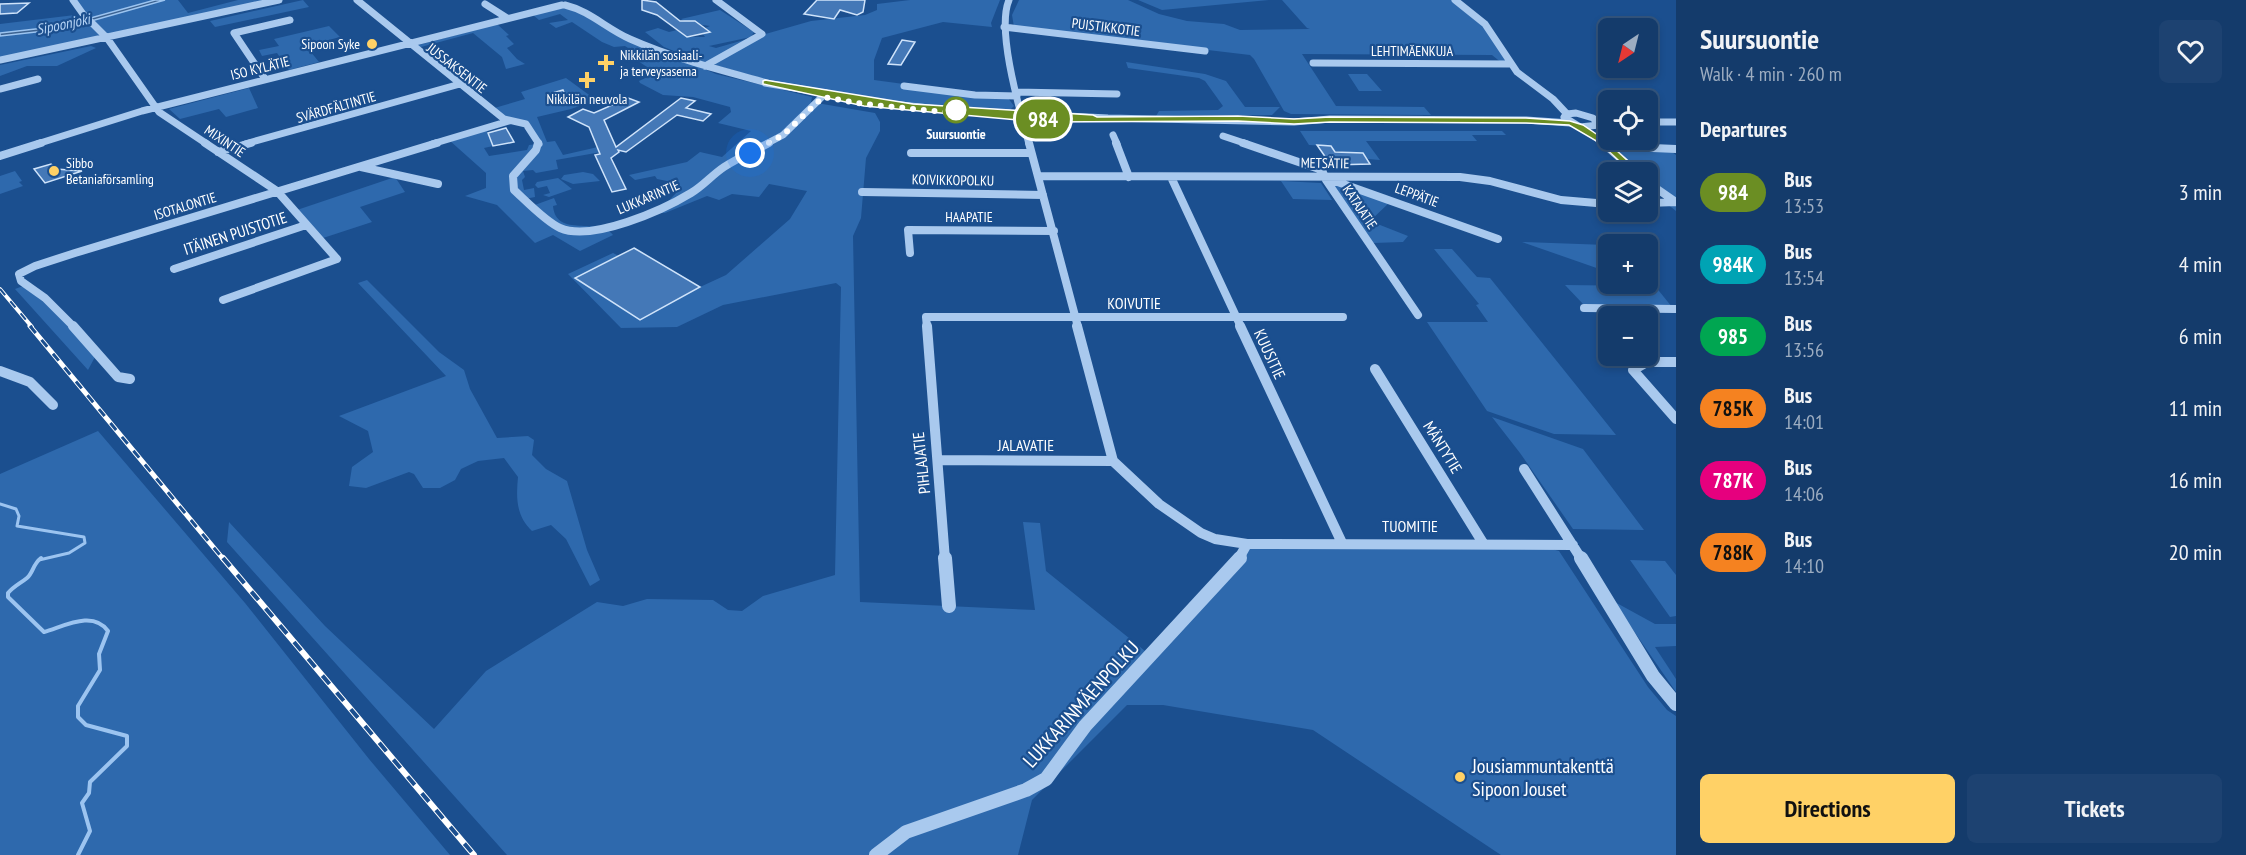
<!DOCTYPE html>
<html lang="en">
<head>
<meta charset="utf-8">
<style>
  :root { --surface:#143b6b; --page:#1d4271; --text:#f1f3f6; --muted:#9dadc1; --line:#33557e; --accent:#ffd166 }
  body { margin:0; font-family:"PT Sans Narrow",sans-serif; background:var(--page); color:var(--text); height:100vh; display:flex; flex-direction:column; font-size:22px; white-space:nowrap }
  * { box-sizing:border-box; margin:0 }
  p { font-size:20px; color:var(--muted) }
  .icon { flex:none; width:33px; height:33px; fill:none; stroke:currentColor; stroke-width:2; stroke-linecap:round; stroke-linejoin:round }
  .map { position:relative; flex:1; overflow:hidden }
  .sheet { display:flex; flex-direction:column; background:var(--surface); width:570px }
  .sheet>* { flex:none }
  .badge { padding:0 12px; border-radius:20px; font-size:21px; line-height:39px }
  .needle { width:39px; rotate:215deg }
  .buttons { position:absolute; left:1598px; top:18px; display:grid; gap:12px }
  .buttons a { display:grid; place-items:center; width:60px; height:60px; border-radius:9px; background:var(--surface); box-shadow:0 3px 9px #0003,0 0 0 2px var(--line); font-size:30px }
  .you { position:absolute; width:30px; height:30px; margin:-15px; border:4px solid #fff; border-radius:50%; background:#1a73e8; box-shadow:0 0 0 9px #1a73e833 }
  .map>.badge { position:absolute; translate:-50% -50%; box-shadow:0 0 0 3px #fff }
  h2 { padding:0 24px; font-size:22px; line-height:54px }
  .round { display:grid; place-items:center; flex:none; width:63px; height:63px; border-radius:9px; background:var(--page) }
  .overview { display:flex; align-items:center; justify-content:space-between; height:102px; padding:0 24px }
  h1 { font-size:28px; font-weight:600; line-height:45px }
  .cta { display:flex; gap:12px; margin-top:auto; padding:12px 24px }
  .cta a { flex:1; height:69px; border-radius:9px; background:var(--accent); color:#111; font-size:24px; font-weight:600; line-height:69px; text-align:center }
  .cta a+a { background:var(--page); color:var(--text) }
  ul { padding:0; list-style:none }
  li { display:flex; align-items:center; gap:18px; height:72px; padding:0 24px }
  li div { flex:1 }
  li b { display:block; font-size:22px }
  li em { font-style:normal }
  li .badge { min-width:66px; font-weight:700; text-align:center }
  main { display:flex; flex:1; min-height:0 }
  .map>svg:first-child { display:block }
  .green { fill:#2e69ad }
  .water { fill:#3c6290; stroke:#9cc4f0; stroke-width:1.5 }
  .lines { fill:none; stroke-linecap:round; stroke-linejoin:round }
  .stream-far1 { stroke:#9cc4f0; stroke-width:3 }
  .stream { stroke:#9cc4f0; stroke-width:4 }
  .building { fill:#4478b7; stroke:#cfe3fa; stroke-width:1.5 }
  .minor-far3 { stroke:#a9c9ee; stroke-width:7 }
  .minor-far2 { stroke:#a9c9ee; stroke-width:8 }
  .minor-far1 { stroke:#a9c9ee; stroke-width:10 }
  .minor { stroke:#a9c9ee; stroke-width:14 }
  .rail-far2-casing { stroke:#fff; stroke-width:4 }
  .rail-far1-casing { stroke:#fff; stroke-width:5 }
  .rail-casing { stroke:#fff; stroke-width:6 }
  .rail-far2 { stroke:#1b4f8f; stroke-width:2; stroke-dasharray:8; stroke-linecap:butt }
  .rail-far1 { stroke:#1b4f8f; stroke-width:3; stroke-dasharray:9; stroke-linecap:butt }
  .rail { stroke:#1b4f8f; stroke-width:4; stroke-dasharray:11; stroke-linecap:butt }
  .line { fill:#6b8e23; stroke:#fff; stroke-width:1.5 }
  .walk { stroke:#fff; stroke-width:6; stroke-dasharray:0 10.8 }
  .poi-dot { fill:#ffd166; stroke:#1b4f8f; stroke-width:2 }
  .stop-dot { fill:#fff; stroke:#6b8e23; stroke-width:3 }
  .labels { text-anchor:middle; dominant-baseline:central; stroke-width:4.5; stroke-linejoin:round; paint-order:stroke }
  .far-street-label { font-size:14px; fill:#fff; stroke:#1b4f8f }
  .far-poi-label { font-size:14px; fill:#fff; stroke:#1b4f8f; text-anchor:start }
  .far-stop-label { font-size:14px; font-weight:bold; fill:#fff; stroke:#1b4f8f }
  .far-water-label { font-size:15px; font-style:italic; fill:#b5d3f5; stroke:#1b4f8f }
  .street-label { font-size:16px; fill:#fff; stroke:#1b4f8f }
  .near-street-label { font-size:20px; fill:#fff; stroke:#1b4f8f }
  .near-poi-label { font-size:20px; fill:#fff; stroke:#1b4f8f; text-anchor:start }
</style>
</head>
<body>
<main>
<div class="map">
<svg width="1676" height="855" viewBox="0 0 1676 855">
  <rect width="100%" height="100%" fill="#1b4f8f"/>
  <path class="green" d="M73 0H155L93 17 78 8Z
    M165 0H178L188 13 238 0H279L0 60V36L63 29Z
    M303 0 309 7 215 27 210 21Z
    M910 0H1000L991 23 992 27 943 22 882 38 874 60V80L1008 98 1014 106 1010 110H1003L926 106 778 83 694 59 664 47 645 32 658 28 669 32 677 30 687 37H705L703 34 710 32 705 28 710 26 688 23 681 19 720 10 754 32 751 37 709 46 716 48 811 21 865 15 877 10V4Z
    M1019 0H1128L1159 14 1187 21 1224 24 1240 30 1310 29 1307 28 1282 0H1454L1485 24 1511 64H1503L1492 55 1302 54 1336 106 1424 107 1431 115 1291 114 1284 111 1254 59 1250 55 1014 27 1012 15Z
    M1138 0H1269L1162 10Z
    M567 7 603 25 716 74 812 97 811 102 875 113 880 122V131L866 158 861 218 853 236 860 602 1035 610 1023 522 1040 523 1046 571 1150 655 1247 547H1544L1559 551 1648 687 1667 710 1676 716V855H1501L1313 730 1163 705H1127L1032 800 1018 855H507L227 542 229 522 325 626 434 729 486 671 597 602 623 606 647 599 713 600 728 610 742 611 763 596 835 575 841 287 836 283 723 305 677 327 621 328 568 274 613 253 619 256 576 278 640 320 700 287 726 275 790 219 807 191 769 184 759 197 732 194 719 200 707 196 665 213H657L676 193 675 187 667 181 657 179 655 176 635 180 629 175 687 162 700 152 722 157 751 131 718 123 731 112 730 107 693 97 663 95 640 83 639 81 656 73 632 57 637 54 625 46 614 47 602 42 572 22 556 28 549 23 568 20 560 14 539 20 533 15Z
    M75 15 80 20 46 29 0 33V24Z
    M497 24 509 35 506 36 514 44 507 48 517 59 525 64 506 69 502 57 473 33 421 47 415 46Z
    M329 26 340 37 306 46 319 62 289 70 277 53 262 56 259 50 279 46 274 39Z
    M91 46 96 48 57 66H27L0 76V65Z
    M1126 62 1205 74 1226 81 1245 107H1280L1272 115 1156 116 1159 111 1218 110 1223 106 1205 81 1199 78 1128 68Z
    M1348 74H1367L1382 91H1359Z
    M566 78 596 100 571 109 537 117 547 142 555 141 563 155 598 147 607 151 556 160 558 169 536 173 533 170 523 171 525 177 522 180 524 190 534 188 535 197 525 199 532 206 554 198 557 205 553 206C556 239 600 216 613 235L580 251 553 235 535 243 497 205 465 196 486 188V173L449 140 481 129 487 131 493 146 484 148 489 156 527 150 529 145 538 144 526 124 509 121 491 109 525 99 521 92Z
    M249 88 258 108 226 117 219 109 180 119 169 109Z
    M1300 131H1502L1506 135H1472L1477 141H1366L1380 160 1368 159 1363 153 1335 151 1330 146 1309 145Z
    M1665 147 1676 155V211L1666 203 1675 202 1647 182V172H1636L1609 148Z
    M15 171 22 181 19 182 23 186 0 194V176Z
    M583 172 593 174 600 181 573 184 561 179 564 175Z
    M395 177 405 192 360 207 372 222 320 239 294 211Z
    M558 178 572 189 549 197 543 195 550 193 547 186 538 188 535 185 537 182Z
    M1281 181 1321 183 1332 200 1293 199Z
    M1329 182 1390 202 1370 221 1408 236 1403 242 1373 243Z
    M1522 242 1607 245 1608 272Z
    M1434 249H1452L1477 277 1490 278 1616 435 1554 434 1487 411 1427 322H1488L1476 305 1479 304Z
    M367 280 439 352 464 370 470 389 497 438 528 436 534 440 532 455 546 469 567 481 587 550 600 580 590 586 566 539 551 525 532 531C516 516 516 498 518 477L504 458 478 461 461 469 455 480 440 488H423L414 474 409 472 366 488 349 486 352 467 373 452 368 431 339 416 446 376 358 283Z
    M1640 284 1655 286 1672 307 1583 304 1565 285 1645 286Z
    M23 286C50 305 74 330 95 357L88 370 15 289Z
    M1492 417 1583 449 1644 530 1573 529 1520 453Z
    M98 431 245 603 369 759 450 855H0V474Z
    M1630 560 1665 561 1676 575V616L1670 617Z
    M1613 601 1655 624H1676V646L1655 647 1676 679V692Z"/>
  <path class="water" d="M155 0H165L63 29 0 36V33L62 26Z"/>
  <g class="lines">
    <path class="stream-far1" d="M0 504 16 509 19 516 17 526 84 537 85 543 69 553 39 560"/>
    <path class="stream" d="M41 558C33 564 33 573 27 578 21 583 14 586 8 593V597L44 632C65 626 93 610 108 631L99 654 100 670 78 706V717L86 725 127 736V746L90 782 89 793 82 803 90 831 78 855"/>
  </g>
  <path class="building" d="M642 0 656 2 680 21H695L710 32 687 37 657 15 642 10Z
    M817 0H865L863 12 857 15 840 10 834 19 804 14Z
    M29 3 17 13 0 14V4Z
    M902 40 915 42 901 65 888 64Z
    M563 90 568 101 550 104 546 95Z
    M628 98 639 102 604 120 616 147 681 98 695 101 686 108 711 114 703 121 677 115 626 152 618 150 619 152 611 158 626 189 612 192 595 155 600 154 589 127 568 117 583 109 594 113Z
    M506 128 514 142 493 146 488 133Z
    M1317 145 1331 146 1335 152 1363 153 1370 164 1331 165Z
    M51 164 56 169 82 171 45 183 34 169Z
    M634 248 700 287 640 320 575 278Z"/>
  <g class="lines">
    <path class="minor-far3" d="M73 0 83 14 107 38 159 112 207 144
      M357 0 504 119 526 124 539 144
      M1009 0C996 30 1020 111 1029 144
      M1455 0 1485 24 1517 72 1553 99 1567 114
      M485 4 507 18
      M565 5C590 11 607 29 630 39 675 59 724 71 771 84
      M1004 27 1205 51
      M0 60 279 0
      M1313 63 1511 64
      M705 66 762 34 716 0
      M265 79 234 33 290 20
      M765 83 882 103 948 110 1108 118 1294 122 1330 119 1526 120 1570 123
      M904 86 975 95 1017 96
      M0 89 38 79
      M1016 92 1117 94
      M1576 113 1593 118 1599 125 1580 127 1564 117 1567 114Z
      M1647 122H1676
      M1581 127 1605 144
      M1113 135 1117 144
      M1223 136 1247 144
      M37 144 142 111 562 5
      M245 144 460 84
      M432 144 509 121
      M766 144 783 135 826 93"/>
    <path class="minor-far2" d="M205 143 277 191 337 259 223 300
      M538 143 536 150 513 176 514 190C526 201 546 222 560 228 592 242 663 210 691 193 703 186 712 175 724 167 738 158 754 151 769 143
      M1029 143 1078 327
      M1116 143 1129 177
      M1243 143 1322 170 1326 180 1418 315
      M1603 143 1636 172
      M1606 146 1676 149
      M218 152 251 143
      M911 153H1031
      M0 156 41 143
      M361 167 438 184
      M1039 176 1460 177 1490 181 1561 200 1608 204
      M1171 177 1241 327
      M1332 180 1498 239
      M1647 182 1676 202
      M862 192 1043 195
      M1647 203 1676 202
      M910 253 908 230 1054 231
      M174 269 306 225
      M1584 308 1676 309
      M74 327 45 298 21 281 19 274 35 266 75 253 437 143
      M927 327 926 317H1343"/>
    <path class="minor-far1" d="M73 326 118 377 130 379
      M927 326 945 560
      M1077 326 1113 461 1159 504 1201 533 1215 539 1247 544 1573 545
      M1240 326 1342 543
      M1676 362H1647L1633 370 1676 419
      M1375 369 1483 543
      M0 371 30 382 53 405
      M939 460 1113 461
      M1524 469 1582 560
      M1238 560 1247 544"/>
    <path class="minor" d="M945 558 949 606
      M1581 558 1653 676 1676 704
      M876 855 906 832 1026 790 1046 779 1085 726 1240 558"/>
    <g class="rail-far2-casing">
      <path id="rail-far2" d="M0 289 32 327"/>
    </g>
    <g class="rail-far1-casing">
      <path id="rail-far1" d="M30 326 224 560"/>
    </g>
    <g class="rail-casing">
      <path id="rail" d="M223 558 474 855"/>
    </g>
    <use href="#rail-far2" class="rail-far2"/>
    <use href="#rail-far1" class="rail-far1"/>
    <use href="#rail" class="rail"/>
  </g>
  <path class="line" d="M765 80 913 104 1093 115 1097 117 1238 116 1294 119 1330 117 1526 118 1570 121 1583 125 1605 140 1640 172 1633 174 1600 143 1569 125 1526 123 1330 122 1294 124 1238 121 1040 122 864 106 763 84V81Z"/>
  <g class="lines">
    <path class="walk" d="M750 153 783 135 823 97 864 104 954 113 956 110"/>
  </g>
  <g class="poi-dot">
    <circle cx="372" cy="44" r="6"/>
    <path d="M603 54h6v6h6v6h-6v6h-6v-6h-6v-6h6z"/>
    <path d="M584 71h6v6h6v6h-6v6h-6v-6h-6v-6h6z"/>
    <circle cx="54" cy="171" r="6"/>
    <circle cx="1460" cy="777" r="6"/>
  </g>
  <circle class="stop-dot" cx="956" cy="110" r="12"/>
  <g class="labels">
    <g class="far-street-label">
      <text transform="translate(1106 27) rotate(7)">PUISTIKKOTIE</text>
      <text x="1412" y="51">LEHTIMÄENKUJA</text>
      <text transform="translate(260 68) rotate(-14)">ISO KYLÄTIE</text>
      <text transform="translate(457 68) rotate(38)">JUSSAKSENTIE</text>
      <text transform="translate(336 107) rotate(-16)">SVÄRDFÄLTINTIE</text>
      <text transform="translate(225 141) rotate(34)">MIXINTIE</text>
      <text transform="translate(1325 163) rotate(1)">METSÄTIE</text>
      <text transform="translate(953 180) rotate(1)">KOIVIKKOPOLKU</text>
      <text transform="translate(1417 195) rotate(20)">LEPPÄTIE</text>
      <text transform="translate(648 197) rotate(-23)">LUKKARINTIE</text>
      <text transform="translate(185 206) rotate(-17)">ISOTALONTIE</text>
      <text transform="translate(1360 207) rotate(56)">KATAJATIE</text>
      <text x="969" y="217">HAAPATIE</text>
    </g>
    <g class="far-poi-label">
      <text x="360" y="44" text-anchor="end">Sipoon Syke</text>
      <text x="620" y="55">Nikkilän sosiaali-<tspan x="620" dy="16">ja terveysasema</tspan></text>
      <text x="587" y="99" text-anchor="middle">Nikkilän neuvola</text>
      <text x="66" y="163">Sibbo<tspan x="66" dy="16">Betaniaförsamling</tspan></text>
    </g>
    <g class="far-stop-label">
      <text x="956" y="134">Suursuontie</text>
    </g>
    <g class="far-water-label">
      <text transform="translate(63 24) rotate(-12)">Sipoonjoki</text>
    </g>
    <g class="street-label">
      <text transform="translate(235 233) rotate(-18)">ITÄINEN PUISTOTIE</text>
      <text x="1134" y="303">KOIVUTIE</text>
      <text transform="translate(1270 354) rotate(65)">KUUSITIE</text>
      <text x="1026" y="445">JALAVATIE</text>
      <text transform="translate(1443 447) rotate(58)">MÄNTYTIE</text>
      <text transform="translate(921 463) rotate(-96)">PIHLAJATIE</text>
      <text x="1410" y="526">TUOMITIE</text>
    </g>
    <g class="near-street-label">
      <text transform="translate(1081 704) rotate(-48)">LUKKARINMÄENPOLKU</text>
    </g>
    <g class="near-poi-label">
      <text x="1472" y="766">Jousiammuntakenttä<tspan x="1472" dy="23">Sipoon Jouset</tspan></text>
    </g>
  </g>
</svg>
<div class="buttons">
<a><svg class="needle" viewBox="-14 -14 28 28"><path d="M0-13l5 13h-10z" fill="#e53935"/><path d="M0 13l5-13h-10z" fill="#9dadc1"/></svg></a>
<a><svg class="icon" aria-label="locate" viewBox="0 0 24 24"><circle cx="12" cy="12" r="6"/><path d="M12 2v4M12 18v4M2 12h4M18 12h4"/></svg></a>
<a><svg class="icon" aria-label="layers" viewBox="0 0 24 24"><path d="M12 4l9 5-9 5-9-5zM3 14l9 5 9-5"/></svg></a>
<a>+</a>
<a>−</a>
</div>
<div class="you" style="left:750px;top:153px"></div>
<b class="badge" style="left:1043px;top:119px;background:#6b8e23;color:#fff">984</b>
</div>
<section class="sheet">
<div class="overview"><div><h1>Suursuontie</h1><p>Walk · 4 min · 260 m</p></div><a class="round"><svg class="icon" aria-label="heart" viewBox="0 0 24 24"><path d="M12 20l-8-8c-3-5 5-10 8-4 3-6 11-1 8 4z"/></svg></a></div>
<h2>Departures</h2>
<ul>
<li><span class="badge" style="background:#6b8e23;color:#fff">984</span><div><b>Bus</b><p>13:53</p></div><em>3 min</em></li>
<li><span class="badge" style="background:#00a3b4;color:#fff">984K</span><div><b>Bus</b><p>13:54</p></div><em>4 min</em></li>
<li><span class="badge" style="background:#00a651;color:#fff">985</span><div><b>Bus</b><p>13:56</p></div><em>6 min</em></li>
<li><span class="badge" style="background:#f58220;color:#111">785K</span><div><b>Bus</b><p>14:01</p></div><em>11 min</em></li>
<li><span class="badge" style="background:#e6007e;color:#fff">787K</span><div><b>Bus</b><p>14:06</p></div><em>16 min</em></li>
<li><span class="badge" style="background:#f58220;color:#111">788K</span><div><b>Bus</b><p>14:10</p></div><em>20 min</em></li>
</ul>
<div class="cta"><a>Directions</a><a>Tickets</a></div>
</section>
</main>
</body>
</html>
